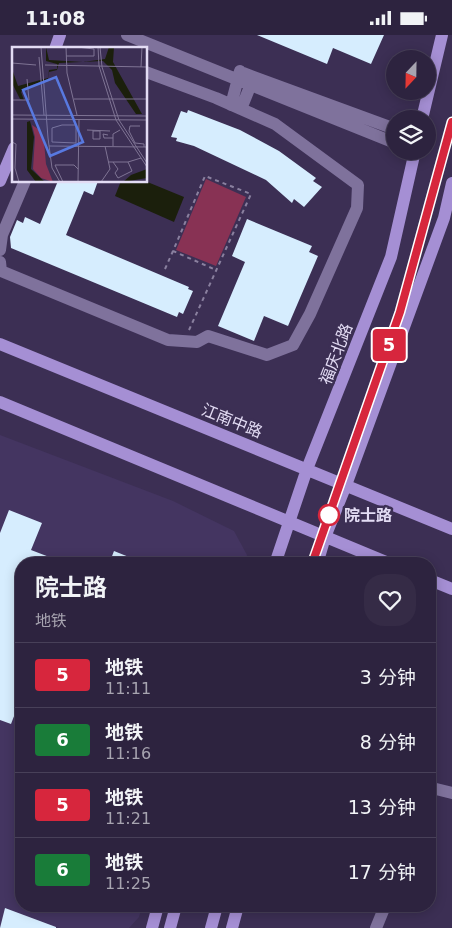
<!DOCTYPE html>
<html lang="zh">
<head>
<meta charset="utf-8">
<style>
  :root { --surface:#2d233f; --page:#352b46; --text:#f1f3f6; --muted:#a7a4b0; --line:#484059 }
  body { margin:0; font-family:"DejaVu Sans","Noto Sans SC",sans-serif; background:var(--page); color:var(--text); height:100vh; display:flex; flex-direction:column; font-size:19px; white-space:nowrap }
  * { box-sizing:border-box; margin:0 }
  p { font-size:16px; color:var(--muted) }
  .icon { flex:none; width:28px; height:28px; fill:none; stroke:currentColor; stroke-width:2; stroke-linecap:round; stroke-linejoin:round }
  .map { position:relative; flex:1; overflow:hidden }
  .drawer { position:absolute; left:15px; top:522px; width:421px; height:355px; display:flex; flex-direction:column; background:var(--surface); border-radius:20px; box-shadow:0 2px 12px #0003,0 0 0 1px var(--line) }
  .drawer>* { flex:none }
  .badge { padding:0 10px; border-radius:4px; font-size:18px; line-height:32px }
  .needle { width:32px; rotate:202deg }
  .tools { position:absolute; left:386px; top:15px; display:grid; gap:10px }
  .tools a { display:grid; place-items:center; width:50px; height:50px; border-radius:50%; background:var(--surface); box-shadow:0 2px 12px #0003,0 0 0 1px var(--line); font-size:25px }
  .map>.badge { position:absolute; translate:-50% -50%; box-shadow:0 0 0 2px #fff }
  .round { display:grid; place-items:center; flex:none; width:52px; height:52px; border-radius:20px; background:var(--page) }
  .summary { display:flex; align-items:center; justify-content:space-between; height:85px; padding:0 20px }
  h1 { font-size:24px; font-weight:700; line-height:38px }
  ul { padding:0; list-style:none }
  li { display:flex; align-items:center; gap:15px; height:65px; padding:0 20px; border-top:1px solid var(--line) }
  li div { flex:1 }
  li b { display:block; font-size:19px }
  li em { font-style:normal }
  li .badge { min-width:55px; font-weight:700; text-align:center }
  .status { display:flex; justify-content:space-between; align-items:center; height:35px; padding:0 25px; background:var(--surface); direction:ltr }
  .status svg { height:14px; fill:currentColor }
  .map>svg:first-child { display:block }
  .built { fill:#443561 }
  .green { fill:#883254 }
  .water { fill:#1b1f0c }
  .building { fill:#d6edfe }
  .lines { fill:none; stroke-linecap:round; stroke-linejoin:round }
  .path { stroke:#8a809f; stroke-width:2; stroke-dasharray:4 4; stroke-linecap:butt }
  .minor { stroke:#7f729c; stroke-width:12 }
  .major { stroke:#a58fd4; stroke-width:12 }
  .line-casing { stroke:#fff; stroke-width:11 }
  .line { stroke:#d7263d; stroke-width:8 }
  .stop-dot { fill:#fff; stroke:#d7263d; stroke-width:2.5 }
  .labels { text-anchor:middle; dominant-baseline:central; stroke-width:5; stroke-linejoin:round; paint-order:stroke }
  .street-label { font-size:16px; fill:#e3dcf4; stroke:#3c2f54 }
  .stop-label { font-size:16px; font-weight:bold; fill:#e3dcf4; stroke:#3c2f54; text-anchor:start }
  .inset-road { fill:none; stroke:#7f7494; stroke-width:1 }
  .view { fill:#5879e0; fill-opacity:0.15; stroke:#5879e0; stroke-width:2.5 }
  .inset-edge { fill:none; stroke:#e3dcf4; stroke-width:2.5 }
</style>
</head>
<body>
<div class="status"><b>11:08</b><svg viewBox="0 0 49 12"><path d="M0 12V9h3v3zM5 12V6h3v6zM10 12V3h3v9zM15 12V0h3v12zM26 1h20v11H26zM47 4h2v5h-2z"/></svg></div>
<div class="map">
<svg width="452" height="893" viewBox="0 0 452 893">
  <rect width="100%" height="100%" fill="#3c2f54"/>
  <path class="built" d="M0 400 173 466 234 496 247 520 245 529H21V871H142L139 882 129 893H0Z"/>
  <path class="green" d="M206 144 246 162 216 231 176 215Z"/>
  <path class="water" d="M121 146H145L184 162 174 187 115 161Z"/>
  <path class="building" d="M257 0H384L371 29 333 13 327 29Z
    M188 75 240 95 279 116 316 143 313 146 322 152 304 172 294 164 292 168 266 145 194 111 176 106 177 103 171 102 181 76 187 78Z
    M58 146H98L93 160 84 156 66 200 189 252 188 254 193 256 183 279 179 277 177 282 11 213 10 202 17 185 23 188 25 182 40 189Z
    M247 184 312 211 309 217 318 221 288 291 264 281 254 306 218 291 245 227 232 221Z
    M9 475 42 488 31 515 65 528 21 529V663L11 689 0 685V498Z
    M114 516 144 528V529H109Z
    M5 873 56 892V893H0Z"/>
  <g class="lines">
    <path class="path" d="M165 234 173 216
      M189 295 251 159 205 141 173 216 216 235"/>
    <path class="minor" d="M127 0 395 108
      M243 38 395 94
      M231 70 240 36
      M241 74 253 44
      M0 215 2 200 25 146
      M0 227 1 236 168 305 197 307 208 301 267 320 293 310 310 279 357 173 358 150 275 89 216 63 146 37
      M430 757 432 753 452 758
      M376 893 385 871"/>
    <path class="major" d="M55 14 60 0
      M422 84 442 0
      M0 146 14 113
      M0 309 452 494
      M0 367 391 529
      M275 529 307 434 391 222 415 116
      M317 529 325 502 346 450 444 183 452 148
      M430 545 452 554
      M152 893 158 871
      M170 893 176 871
      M211 893 217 871
      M232 893 238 871"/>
  </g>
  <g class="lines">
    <g class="line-casing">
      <path id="line" d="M312 529 400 277 452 87"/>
    </g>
    <use href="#line" class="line"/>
  </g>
  <circle class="stop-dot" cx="329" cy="480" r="10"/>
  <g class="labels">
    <g class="street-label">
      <text transform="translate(336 319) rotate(-69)">福庆北路</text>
      <text transform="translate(232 386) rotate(22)">江南中路</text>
    </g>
    <g class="stop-label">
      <text x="344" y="480">院士路</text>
    </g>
  </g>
  <g transform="translate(12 12)">
    <rect width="135" height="135" fill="#3c2f54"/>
    <path d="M20 78 26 82 32 95 34 117 41 135 29 131 21 122 23 90Z" fill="#883254"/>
    <path d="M34 0 37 13 71 15 93 12 97 0H102L101 15 130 67H124L103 36 100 23 91 14 47 16 45 23 37 25 36 32 12 41 9 45 12 53 8 52 0 36V22L6 39 36 31 37 23 45 22V17L34 14ZM18 74 22 90 19 122 33 135H24L15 123V75ZM135 122V131L111 135 119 128Z" fill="#1b1f0c"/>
    <path class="inset-road" d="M29 0 36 91 40 121 48 135M54 0 55 26 65 68M86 0 87 19 104 73 135 120M88 0 90 20 107 73 135 116M54 9H82V2L65 0M27 10 32 68M0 16 24 18M33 18 135 20M129 20 130 0M62 52H135M0 53H17L15 32M0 68 135 69M0 72 135 73M50 78H64V96L40 95V81ZM128 79H118L117 84 123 96 132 97V100M75 83 98 84M81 84H88V92H81V83M96 88 91 87 92 91H101M0 95 4 97 3 121 7 135M37 99 135 100M101 99V87L108 83M96 115H116L129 111M101 115 106 122 103 126 106 131 120 124 116 115M51 135 43 118H62L66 122M66 135 67 73M89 135 98 122 93 99"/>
    <path class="view" d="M44 30 71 95 38 109 11 43Z"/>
    <rect width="135" height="135" class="inset-edge"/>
  </g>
</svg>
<div class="tools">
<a><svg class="needle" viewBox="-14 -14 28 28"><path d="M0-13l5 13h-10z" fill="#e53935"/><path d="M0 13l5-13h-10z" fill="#a7a4b0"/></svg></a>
<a><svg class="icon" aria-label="layers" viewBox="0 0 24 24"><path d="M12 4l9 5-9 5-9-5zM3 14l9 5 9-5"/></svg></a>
</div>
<b class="badge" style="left:389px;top:310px;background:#d7263d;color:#fff">5</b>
<section class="drawer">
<div class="summary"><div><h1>院士路</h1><p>地铁</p></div><a class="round"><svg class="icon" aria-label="heart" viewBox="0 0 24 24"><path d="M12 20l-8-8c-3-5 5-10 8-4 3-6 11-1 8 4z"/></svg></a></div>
<ul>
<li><span class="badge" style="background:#d7263d;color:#fff">5</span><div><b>地铁</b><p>11:11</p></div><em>3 分钟</em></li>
<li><span class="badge" style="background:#197c39;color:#fff">6</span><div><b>地铁</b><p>11:16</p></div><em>8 分钟</em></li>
<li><span class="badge" style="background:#d7263d;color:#fff">5</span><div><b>地铁</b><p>11:21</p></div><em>13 分钟</em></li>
<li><span class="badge" style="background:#197c39;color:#fff">6</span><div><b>地铁</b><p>11:25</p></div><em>17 分钟</em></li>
</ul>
</section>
</div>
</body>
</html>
